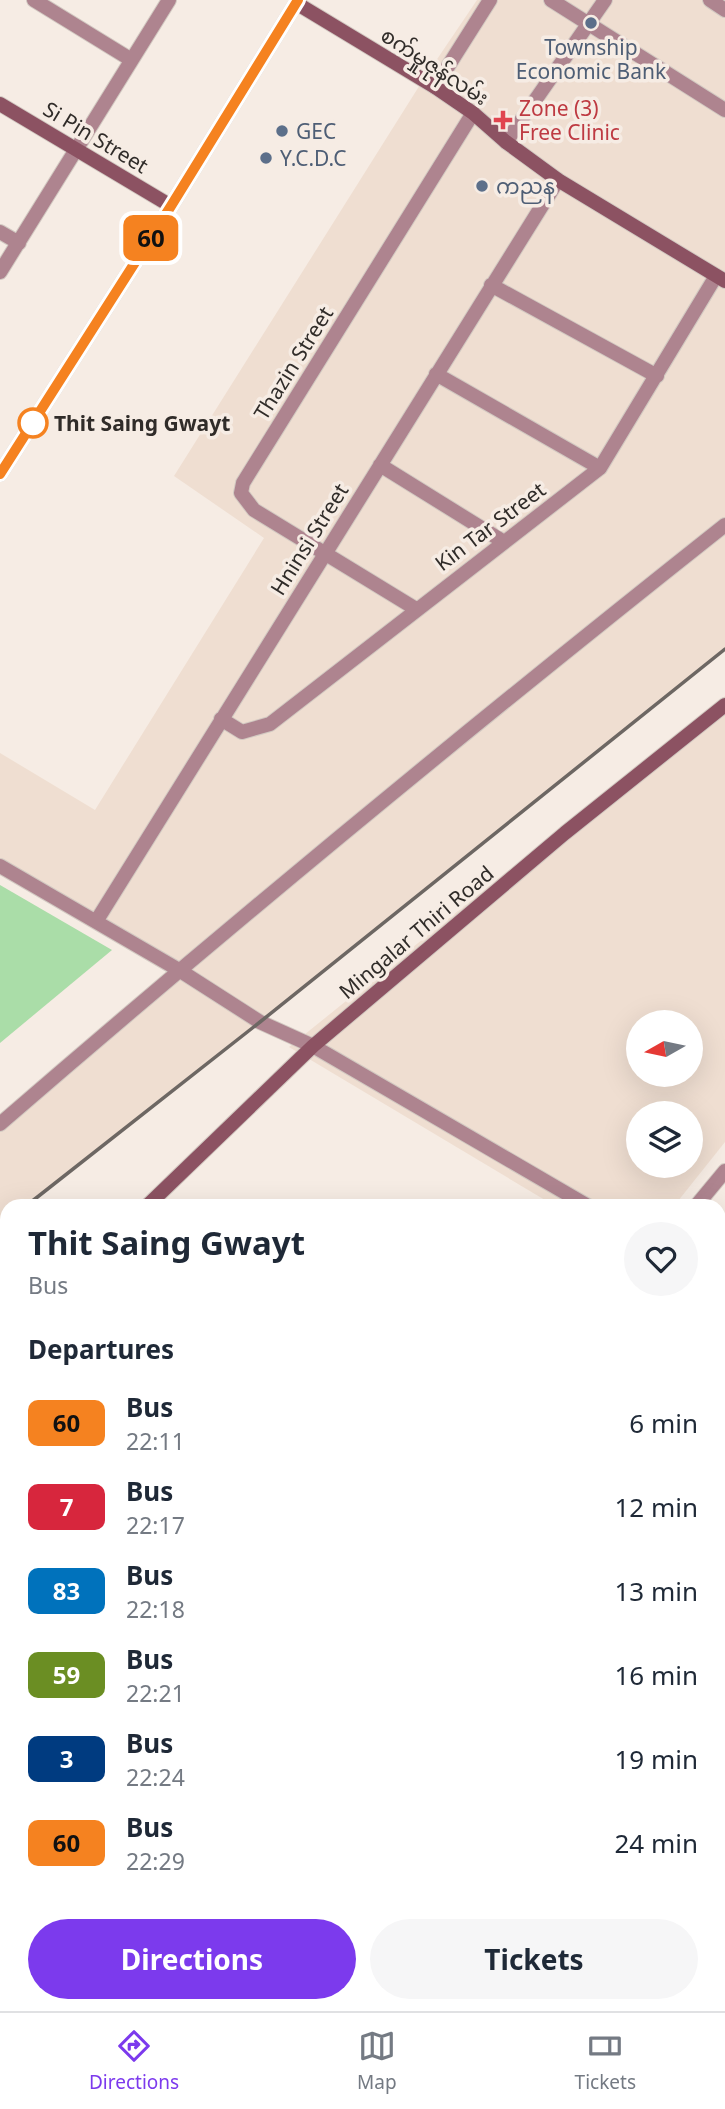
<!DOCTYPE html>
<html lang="en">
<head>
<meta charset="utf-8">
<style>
  :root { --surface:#fff; --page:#f6f6f7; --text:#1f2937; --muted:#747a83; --line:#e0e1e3; --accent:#7c3aed }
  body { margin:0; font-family:"Noto Sans","Noto Sans Myanmar",sans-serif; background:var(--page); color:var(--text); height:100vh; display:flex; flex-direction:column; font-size:26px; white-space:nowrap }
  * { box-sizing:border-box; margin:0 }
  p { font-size:23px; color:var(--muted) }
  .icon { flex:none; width:38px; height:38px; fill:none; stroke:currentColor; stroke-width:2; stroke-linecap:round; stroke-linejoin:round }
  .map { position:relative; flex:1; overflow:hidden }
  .sheet { position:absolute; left:0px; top:1199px; width:726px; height:814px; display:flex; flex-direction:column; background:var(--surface); border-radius:21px 21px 0 0; box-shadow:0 7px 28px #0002 }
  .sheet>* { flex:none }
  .badge { padding:0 14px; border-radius:10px; font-size:24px; line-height:46px }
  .needle { width:46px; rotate:261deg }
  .fabs { position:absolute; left:626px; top:1010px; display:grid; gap:14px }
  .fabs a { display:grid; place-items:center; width:77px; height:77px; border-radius:50%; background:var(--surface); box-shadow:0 7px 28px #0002; font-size:35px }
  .map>.badge { position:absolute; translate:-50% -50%; box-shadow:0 0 0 4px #fff }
  h2 { padding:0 28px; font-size:26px; line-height:63px }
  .round { display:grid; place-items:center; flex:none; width:74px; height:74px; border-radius:37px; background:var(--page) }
  .overview { display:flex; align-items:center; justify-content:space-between; height:119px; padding:0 28px }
  h1 { font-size:33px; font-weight:700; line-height:52px }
  .cta { display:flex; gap:14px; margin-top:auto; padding:14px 28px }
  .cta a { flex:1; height:80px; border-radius:42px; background:var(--accent); color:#fff; font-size:28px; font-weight:700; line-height:80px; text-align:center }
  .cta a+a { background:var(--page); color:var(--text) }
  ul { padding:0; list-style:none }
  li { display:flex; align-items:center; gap:21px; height:84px; padding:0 28px }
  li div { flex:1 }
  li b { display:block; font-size:26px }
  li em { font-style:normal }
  li .badge { min-width:77px; font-weight:700; text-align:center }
  .dock { display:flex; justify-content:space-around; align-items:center; height:98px; border-top:2px solid var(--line); background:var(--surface); font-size:19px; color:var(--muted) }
  .dock a { display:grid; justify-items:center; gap:4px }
  .dock .on { color:var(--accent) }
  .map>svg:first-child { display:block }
  .built { fill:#efded1; fill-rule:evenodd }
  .green { fill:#aadda8 }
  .water { fill:#0bb6b9; stroke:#168d8e; stroke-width:2 }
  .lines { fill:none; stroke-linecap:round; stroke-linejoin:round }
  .street-casing { stroke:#d2c9c2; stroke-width:16 }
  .secondary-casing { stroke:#d2c9c2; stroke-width:16 }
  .street { stroke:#ae848f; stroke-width:14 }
  .secondary { stroke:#8c5262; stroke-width:14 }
  .rail { stroke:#6d6763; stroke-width:3.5 }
  .line-casing { stroke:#fff; stroke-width:16 }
  .line { stroke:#f58220; stroke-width:10 }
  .service-dot { fill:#5c6f8a; stroke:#f6ece4; stroke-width:2.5 }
  .health-dot { fill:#e0444e; stroke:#f6ece4; stroke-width:2.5 }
  .stop-dot { fill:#fff; stroke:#f58220; stroke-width:3.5 }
  .labels { text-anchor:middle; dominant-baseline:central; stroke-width:7; stroke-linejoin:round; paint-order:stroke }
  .service-label { font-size:21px; fill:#4e5e75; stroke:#f6ece4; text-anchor:start }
  .street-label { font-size:21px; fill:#302c29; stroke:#f6ece4 }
  .health-label { font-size:21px; fill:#be3a42; stroke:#f6ece4; text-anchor:start }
  .stop-label { font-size:21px; font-weight:bold; fill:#302c29; stroke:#f6ece4; text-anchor:start }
</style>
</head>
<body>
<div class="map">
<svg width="725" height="2011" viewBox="0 0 725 2011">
  <rect width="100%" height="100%" fill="#f6ece4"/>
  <path class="built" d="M477 0H725V648L372 932 26 1206H7V1221L0 1226V1124L179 970 0 871V753L95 810 264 538 174 476 423 80Z
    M725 696V1142L674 1206H555L289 1047ZM639 1022H691V1074H639ZM639 1113H691V1166H639Z"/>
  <path class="green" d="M0 885 112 950 0 1043Z"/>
  <path class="water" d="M725 1635V1860L719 1864V1636Z
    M289 2006H608L605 2011H285Z"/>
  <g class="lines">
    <g class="street-casing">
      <path id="street" d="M34 0 130 59
        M551 0 725 110
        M710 0 725 10
        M435 87 490 0
        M506 142 605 0
        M0 232 19 243
        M0 272 169 0
        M491 285 657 376
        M436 374 600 468
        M380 465 504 542
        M416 609 254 510 241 493 243 483 473 113
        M221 719 242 732 270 724 600 468 716 276
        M0 866 179 970 260 1022 313 1046 588 1206
        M97 920 558 180
        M0 1124C237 919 479 720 725 525
        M696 1206 725 1171
        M0 1367 7 1376
        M719 1387 725 1379
        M0 1485 7 1480
        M0 1543 7 1552
        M719 1573 725 1572
        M0 1715 7 1723
        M0 1816 7 1809
        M0 1942 7 1938
        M719 1982 725 1977
        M56 2011 60 2006
        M207 2011 211 2006
        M706 2011 708 2006"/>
    </g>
    <g class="secondary-casing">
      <path id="secondary" d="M296 3 435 87 473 113 506 142 558 180 725 281
        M0 104 171 206
        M0 474 171 206 298 0
        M147 1206 313 1046 565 833 725 705
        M0 1330 7 1325"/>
    </g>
    <use href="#street" class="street"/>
    <use href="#secondary" class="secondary"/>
    <path class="rail" d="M26 1206 260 1022 725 649
      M0 1226 7 1221"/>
  </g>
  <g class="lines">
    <g class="line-casing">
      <path id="line" d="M0 474 171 206 298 0"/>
    </g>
    <use href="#line" class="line"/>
  </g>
  <g class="service-dot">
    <circle cx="591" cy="23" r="7"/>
    <circle cx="282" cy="131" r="7"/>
    <circle cx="266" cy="158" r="7"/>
    <circle cx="482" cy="186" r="7"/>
  </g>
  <path class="health-dot" d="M499.5 109.5h7v7h7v7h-7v7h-7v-7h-7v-7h7z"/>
  <circle class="stop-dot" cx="33" cy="423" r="14"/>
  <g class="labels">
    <g class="service-label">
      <text x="591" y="47" text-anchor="middle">Township<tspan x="591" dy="24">Economic Bank</tspan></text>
      <text x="296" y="131">GEC</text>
      <text x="280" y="158">Y.C.D.C</text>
      <text x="496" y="186">ကညန</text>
    </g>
    <g class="street-label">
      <text transform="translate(435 66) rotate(33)">စက်မှုဇုန်လမ်း</text>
      <text transform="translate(96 137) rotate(31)">Si Pin Street</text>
      <text transform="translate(293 363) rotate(-58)">Thazin Street</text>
      <text transform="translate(490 526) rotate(-37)">Kin Tar Street</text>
      <text transform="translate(309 539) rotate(-58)">Hninsi Street</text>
      <text transform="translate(416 932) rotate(-40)">Mingalar Thiri Road</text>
    </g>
    <g class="health-label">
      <text x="519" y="108">Zone (3)<tspan x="519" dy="24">Free Clinic</tspan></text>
    </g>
    <g class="stop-label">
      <text x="54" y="423">Thit Saing Gwayt</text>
    </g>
  </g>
</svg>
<div class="fabs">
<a><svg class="needle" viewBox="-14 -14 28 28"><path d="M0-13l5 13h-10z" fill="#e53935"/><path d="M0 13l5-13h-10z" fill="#747a83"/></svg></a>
<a><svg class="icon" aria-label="layers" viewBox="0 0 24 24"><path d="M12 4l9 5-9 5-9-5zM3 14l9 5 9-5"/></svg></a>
</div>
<b class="badge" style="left:151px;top:238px;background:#f58220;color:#111">60</b>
<section class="sheet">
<div class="overview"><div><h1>Thit Saing Gwayt</h1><p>Bus</p></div><a class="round"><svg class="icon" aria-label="heart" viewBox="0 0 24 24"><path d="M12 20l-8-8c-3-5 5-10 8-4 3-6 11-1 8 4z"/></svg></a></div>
<h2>Departures</h2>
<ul>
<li><span class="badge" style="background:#f58220;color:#111">60</span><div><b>Bus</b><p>22:11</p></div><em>6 min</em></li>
<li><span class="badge" style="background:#d7263d;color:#fff">7</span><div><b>Bus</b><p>22:17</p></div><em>12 min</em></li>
<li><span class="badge" style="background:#0072bc;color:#fff">83</span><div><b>Bus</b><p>22:18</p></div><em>13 min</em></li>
<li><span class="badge" style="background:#6b8e23;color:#fff">59</span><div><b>Bus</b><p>22:21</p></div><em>16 min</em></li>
<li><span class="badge" style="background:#003b80;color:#fff">3</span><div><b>Bus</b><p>22:24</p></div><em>19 min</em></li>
<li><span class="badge" style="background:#f58220;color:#111">60</span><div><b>Bus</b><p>22:29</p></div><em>24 min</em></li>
</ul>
<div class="cta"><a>Directions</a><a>Tickets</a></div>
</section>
</div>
<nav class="dock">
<a class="on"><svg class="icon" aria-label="directions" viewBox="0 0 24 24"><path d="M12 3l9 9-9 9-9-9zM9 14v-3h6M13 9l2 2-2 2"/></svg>Directions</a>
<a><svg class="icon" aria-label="map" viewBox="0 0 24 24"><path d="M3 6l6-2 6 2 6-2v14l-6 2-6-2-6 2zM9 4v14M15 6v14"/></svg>Map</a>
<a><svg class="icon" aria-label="tickets" viewBox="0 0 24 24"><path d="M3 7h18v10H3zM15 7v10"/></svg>Tickets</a>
</nav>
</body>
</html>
